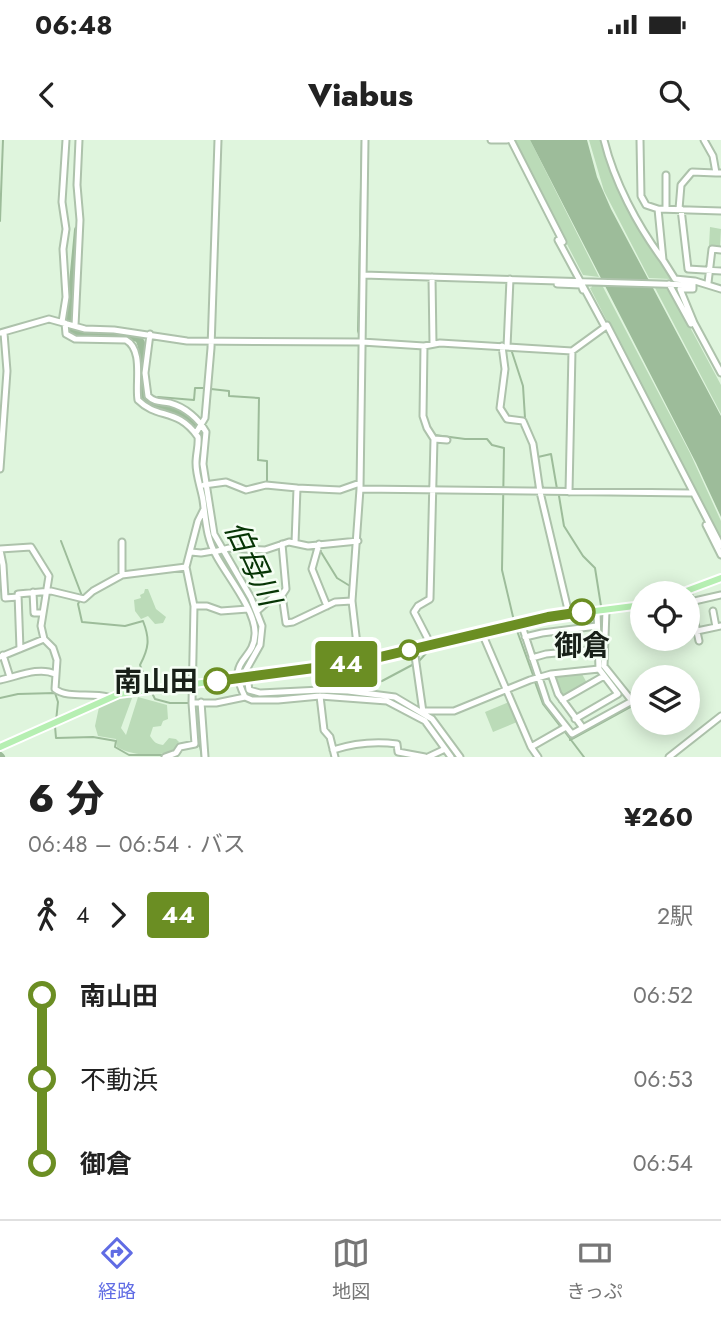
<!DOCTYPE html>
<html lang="ja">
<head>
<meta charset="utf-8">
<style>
  :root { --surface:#fff; --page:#f6f6f6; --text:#222; --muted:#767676; --line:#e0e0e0; --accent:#606ce4 }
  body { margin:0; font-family:Jost,"Noto Sans JP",sans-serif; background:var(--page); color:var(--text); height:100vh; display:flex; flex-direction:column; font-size:26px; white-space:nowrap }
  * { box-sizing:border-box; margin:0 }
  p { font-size:23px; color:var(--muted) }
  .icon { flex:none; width:38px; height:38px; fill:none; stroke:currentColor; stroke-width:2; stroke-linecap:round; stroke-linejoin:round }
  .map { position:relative; height:617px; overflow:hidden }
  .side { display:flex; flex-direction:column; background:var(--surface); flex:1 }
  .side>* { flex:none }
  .badge { padding:0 14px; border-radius:5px; font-size:24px; line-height:46px }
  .controls { position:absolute; left:630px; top:441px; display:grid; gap:14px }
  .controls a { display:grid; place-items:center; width:70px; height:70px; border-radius:50%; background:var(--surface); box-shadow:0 4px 18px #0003; font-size:35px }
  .map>.badge { position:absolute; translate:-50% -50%; box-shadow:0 0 0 4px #fff }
  .legs { display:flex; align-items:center; gap:10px; height:77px; padding:0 28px; font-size:23px }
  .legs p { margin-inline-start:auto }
  .summary { display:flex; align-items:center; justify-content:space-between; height:119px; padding:0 28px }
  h1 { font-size:38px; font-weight:800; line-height:52px }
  ul { padding:0 28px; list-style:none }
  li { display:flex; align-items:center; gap:24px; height:84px; font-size:26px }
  li i { display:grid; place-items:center; width:10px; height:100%; margin:0 9px; background:currentColor }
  li i::after { content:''; width:18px; height:18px; margin:-9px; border:5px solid; border-radius:50%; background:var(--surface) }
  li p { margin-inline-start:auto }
  li:first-child i { background:linear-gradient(#0000 50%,currentColor 0) }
  li:last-child i { background:linear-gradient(currentColor 50%,#0000 0) }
  .status { display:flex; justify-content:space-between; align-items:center; height:49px; padding:0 35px; background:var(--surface); direction:ltr }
  .status svg { height:19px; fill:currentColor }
  header { display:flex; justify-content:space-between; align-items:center; height:91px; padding:0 28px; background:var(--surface); font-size:32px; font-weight:800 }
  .tab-bar { display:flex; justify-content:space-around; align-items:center; height:98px; border-top:2px solid var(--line); background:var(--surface); font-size:19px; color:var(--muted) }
  .tab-bar a { display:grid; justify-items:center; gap:4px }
  .tab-bar .current { color:var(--accent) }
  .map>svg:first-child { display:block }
  .green { fill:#bbdbb8 }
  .water { fill:#9dbc9a }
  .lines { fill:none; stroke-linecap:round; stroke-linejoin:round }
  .stream { stroke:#9dbc9a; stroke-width:2 }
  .river { stroke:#9dbc9a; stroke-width:8 }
  .minor-casing { stroke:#adc2ab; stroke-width:9 }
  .major-casing { stroke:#fff; stroke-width:10 }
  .minor { stroke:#fff; stroke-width:5 }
  .major { stroke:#b6efb2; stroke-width:6 }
  .line-1-casing { stroke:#fff; stroke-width:16 }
  .line-1 { stroke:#6b8e23; stroke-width:10 }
  .stop-1-dot { fill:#fff; stroke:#6b8e23; stroke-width:3.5 }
  .labels { text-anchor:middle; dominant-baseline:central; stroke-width:5; stroke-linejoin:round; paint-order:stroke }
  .stop-label { font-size:28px; font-weight:bold; fill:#182018; stroke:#f5fef4 }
  .water-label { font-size:30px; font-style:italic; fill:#063505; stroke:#f5fef4 }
</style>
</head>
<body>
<div class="status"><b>06:48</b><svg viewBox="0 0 49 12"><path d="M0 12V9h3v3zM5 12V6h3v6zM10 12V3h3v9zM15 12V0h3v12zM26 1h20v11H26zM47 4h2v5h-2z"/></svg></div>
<header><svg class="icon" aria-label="back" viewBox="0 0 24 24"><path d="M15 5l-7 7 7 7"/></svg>Viabus<svg class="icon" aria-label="search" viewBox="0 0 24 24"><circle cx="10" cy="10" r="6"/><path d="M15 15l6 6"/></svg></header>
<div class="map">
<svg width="721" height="617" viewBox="0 0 721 617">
  <rect width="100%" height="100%" fill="#dff5dd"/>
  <path class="green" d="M513 0H530L599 137 583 135Z
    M589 0H602L611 29 671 139 649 138 604 51Z
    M710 87 721 89 720 107 709 106Z
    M591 144 602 145 690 313 721 381V402L590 148 592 147Z
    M654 146 669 148 721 245V274Z
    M145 449H148L156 469 166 477 163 483 155 484 148 476 141 479 135 471 134 460 141 458 140 455 144 453Z
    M582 534 587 543 565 555 561 554 555 539 556 537Z
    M123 556 132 558 121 588 126 595 138 557 167 565 168 579 163 581 161 586 153 587 150 596C154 602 156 604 163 605L169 598 176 599 179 602 173 611C157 617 132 616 117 607L116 599 98 596 95 586 99 567Z
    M509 562 517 582 493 592 485 572Z"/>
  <path class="water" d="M530 0H587L597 37 611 69 721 276V377L696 323Z"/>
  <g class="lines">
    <path class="stream" d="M0 81 3 0
      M360 197 358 191 362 0
      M511 209 523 246 525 278
      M211 249 229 251V256L259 258 258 320 267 321V343
      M158 257 194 260 195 248H203
      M426 262 427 208
      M435 295 465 299H487L492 305 504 308 502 430 514 481
      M537 314 538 317 551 314 557 349
      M559 356 564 386 583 416 595 428 601 466
      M298 395V376
      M61 401 82 456 78 464 82 482 125 486 143 481C150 499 149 508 140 525L149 548
      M22 405 32 404
      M321 412 337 438 350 446 349 457
      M516 488 533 535
      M437 500 452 494 457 495 499 483 514 482
      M602 520 603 475
      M419 521 431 508
      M361 525 366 544
      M535 542 543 564 560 586
      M370 544 382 541 414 524
      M152 553 155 559 170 563H191
      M0 558 18 554 55 553 58 562 56 581
      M55 586 56 598 93 597 116 601 115 607 129 615H165
      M565 592 584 617
      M570 600 632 566
      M196 602 200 606 202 617"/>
    <path class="river" d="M78 90 69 185 74 191 82 194H119L138 198C148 209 138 239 143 255 148 274 189 262 202 294 206 303 199 316 199 325 200 334 204 343 205 352 208 365 206 381 210 394 222 431 277 476 249 515
      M242 542 245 551 253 557 319 554 371 556
      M384 557 395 560 428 580 456 617
      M0 616 1 617"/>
    <g class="minor-casing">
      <path id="minor" d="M491 0H507
        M511 0 563 102
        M604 0C614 41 637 85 663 120
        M640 0 641 56 646 65 658 69 721 71
        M704 0 713 16 716 33H721
        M666 35V69
        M658 69 663 120 675 139 695 141
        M679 69 681 45 692 32 716 33
        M681 69 688 129 721 131
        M363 135 692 145 695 141 721 149
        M432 137 433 204
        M693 143V149H680L694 183 721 233
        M708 143 712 109 721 110
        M557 144 581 145 583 150
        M669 144 691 184
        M62 182 66 157 63 109 66 89 62 62 66 0
        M65 183 66 194 75 199 126 200C144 210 135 243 138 260 158 280 177 267 198 297 199 305 196 314 196 323 196 336 201 348 203 360 206 381 206 398 217 417 228 437 256 471 255 494 254 523 225 517 245 557
        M607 185 721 406
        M75 186 80 80 77 45 79 0
        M0 193 49 179 85 189 114 190 187 201 362 202 424 206 440 203 572 211 605 187 558 100
        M150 194 145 233 148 256C155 263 161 261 170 263 185 267 199 279 206 292L203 324 214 394 251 458 262 486 260 505 246 530 249 550 260 553 321 550 348 551 395 557 432 579 460 617
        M424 206 423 276 427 288 434 299 447 300
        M502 206 505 229 500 268 507 279 523 281 533 304 540 352 569 474
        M507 207 510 139
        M196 293 205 278 211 208 218 0
        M0 329 7 231 4 193
        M204 345 226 342 246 350 266 345 297 348 295 403
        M297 348 340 350 360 343
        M360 349 691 353
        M569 352 572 211
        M706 385 721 415
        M122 402V435
        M319 404 312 429 327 466
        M0 409 31 407 49 436 41 486 44 499 53 508 57 520 55 549C68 559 91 552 108 557
        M0 410 3 425 5 458 18 457
        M191 412 201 413 213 411
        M214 412 229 408 265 410 289 402 308 406 358 401
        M688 451 699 501
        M33 452 34 473H43
        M282 455 286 483 293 482 335 462 352 461
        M690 462 721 455
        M194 466H207L221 471 248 469
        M257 471 273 457 282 455 286 449 282 404
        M713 471 716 487
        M521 483 547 562 572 594 632 561 604 526 606 470
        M697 491 721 486
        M482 493 531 607 538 617
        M525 497 542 493 597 486
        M431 505 414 472 418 466 430 459 434 299
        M20 509 18 454 51 451 84 459 93 451 122 435 186 427
        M414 509 423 572
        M3 515 10 537
        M0 517 44 499
        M532 518 546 514 598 509
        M359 522 352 461 360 349 365 0
        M551 534 558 554 583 588
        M0 540C16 537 39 526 55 534
        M320 556 324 590 330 597 335 617
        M562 560 604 536
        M201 562 205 617
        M192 563H216L245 557 252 560H278L320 556 387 561 425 581 451 617
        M424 571H454L530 540 551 534 599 529
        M575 579 618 554 599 529 597 471
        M531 607 566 587
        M333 610C355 603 374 601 397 604L398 612 425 617
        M165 617 176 613 180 607 195 604 192 563 194 466 186 427 198 381 204 369
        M428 617 445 609
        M669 617 721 576"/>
    </g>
    <g class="major-casing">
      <path id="major" d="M681 453 721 438
        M0 607 119 554 359 522 548 477 642 465"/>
    </g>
    <use href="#minor" class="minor"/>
    <use href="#major" class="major"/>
  </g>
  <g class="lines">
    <g class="line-1-casing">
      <path id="line-1" d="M217 541 359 522 548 477 582 472"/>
    </g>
    <use href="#line-1" class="line-1"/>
  </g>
  <g class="stop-1-dot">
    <circle cx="582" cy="472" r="12"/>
    <circle cx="409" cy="510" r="9"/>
    <circle cx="217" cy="541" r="12"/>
  </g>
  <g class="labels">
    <g class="stop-label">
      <text x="582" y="505">御倉</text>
      <text x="198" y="541" text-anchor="end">南山田</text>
    </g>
    <g class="water-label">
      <text transform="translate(253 423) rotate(65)">伯母川</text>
    </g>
  </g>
</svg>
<div class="controls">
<a><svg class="icon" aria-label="locate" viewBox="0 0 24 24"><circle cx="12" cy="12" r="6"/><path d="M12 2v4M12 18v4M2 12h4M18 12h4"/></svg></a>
<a><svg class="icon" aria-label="layers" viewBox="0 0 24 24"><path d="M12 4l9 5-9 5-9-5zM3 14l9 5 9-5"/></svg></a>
</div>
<b class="badge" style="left:346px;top:524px;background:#6b8e23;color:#fff">44</b>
</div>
<section class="side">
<div class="summary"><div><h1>6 分</h1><p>06:48 – 06:54 · バス</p></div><b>¥260</b></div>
<div class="legs"><svg class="icon" aria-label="walk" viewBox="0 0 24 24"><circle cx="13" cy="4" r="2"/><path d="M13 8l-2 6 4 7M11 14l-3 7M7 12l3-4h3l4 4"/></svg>4<svg class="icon" aria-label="forward" viewBox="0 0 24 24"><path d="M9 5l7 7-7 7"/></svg><b class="badge" style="background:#6b8e23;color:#fff">44</b><p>2駅</p></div>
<ul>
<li><i style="color:#6b8e23"></i><b>南山田</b><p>06:52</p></li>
<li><i style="color:#6b8e23"></i><span>不動浜</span><p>06:53</p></li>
<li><i style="color:#6b8e23"></i><b>御倉</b><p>06:54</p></li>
</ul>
</section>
<nav class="tab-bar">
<a class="current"><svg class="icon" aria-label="directions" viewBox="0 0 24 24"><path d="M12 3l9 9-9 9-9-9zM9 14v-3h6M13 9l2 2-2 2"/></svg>経路</a>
<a><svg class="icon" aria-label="map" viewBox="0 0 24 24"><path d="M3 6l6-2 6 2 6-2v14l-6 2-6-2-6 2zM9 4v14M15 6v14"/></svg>地図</a>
<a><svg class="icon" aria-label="tickets" viewBox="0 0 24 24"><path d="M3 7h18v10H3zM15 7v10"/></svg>きっぷ</a>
</nav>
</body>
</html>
